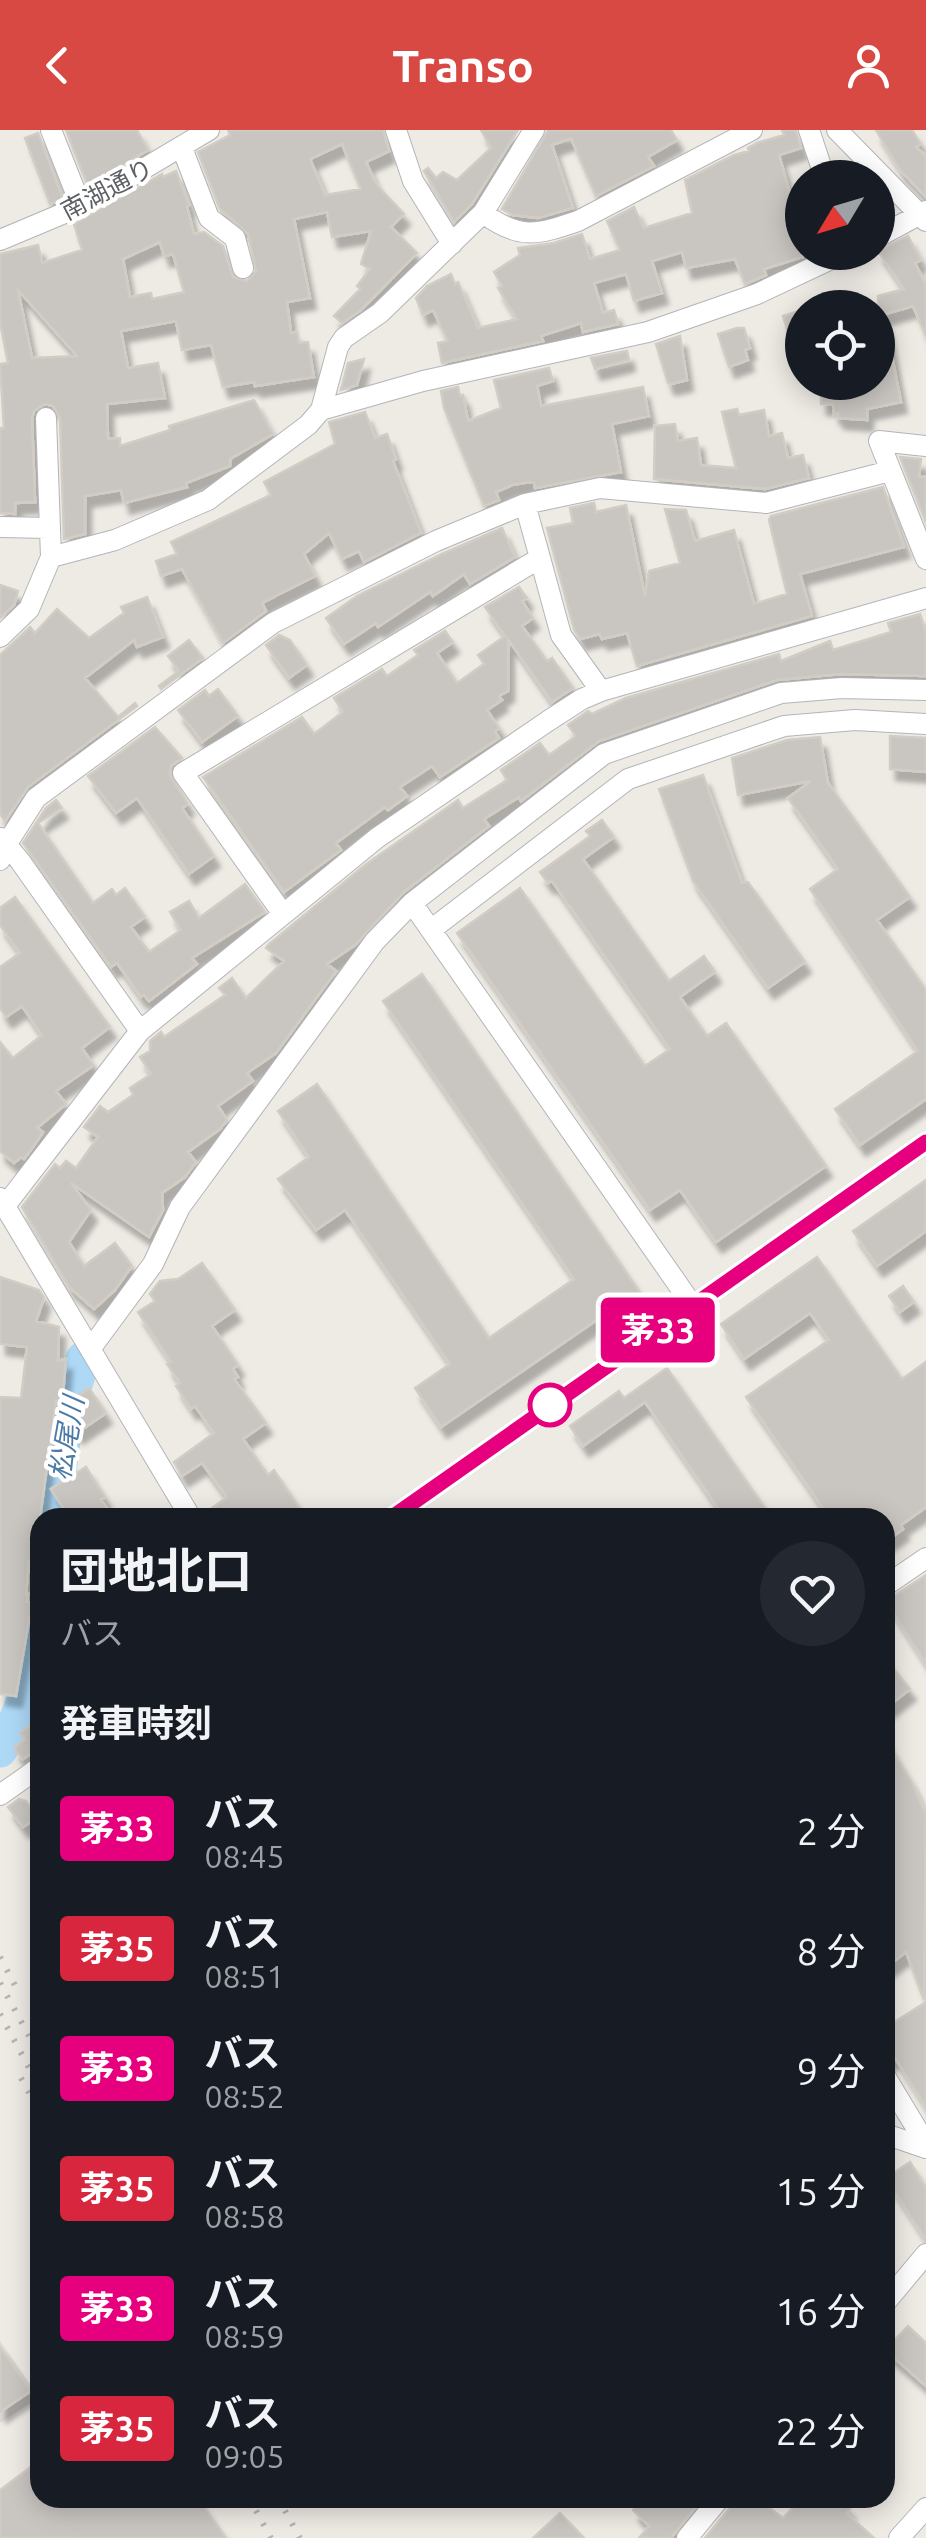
<!DOCTYPE html>
<html lang="ja">
<head>
<meta charset="utf-8">
<style>
  :root { --surface:#171b24; --page:#242831; --text:#f1f3f6; --muted:#9ea1a6; --accent:#d74942 }
  body { margin:0; font-family:Ubuntu,"Noto Sans JP",sans-serif; background:var(--page); color:var(--text); height:100vh; display:flex; flex-direction:column; font-size:38px; white-space:nowrap }
  * { box-sizing:border-box; margin:0 }
  p { font-size:32px; color:var(--muted) }
  .icon { flex:none; width:55px; height:55px; fill:none; stroke:currentColor; stroke-width:2; stroke-linecap:round; stroke-linejoin:round }
  .map { position:relative; flex:1; overflow:hidden }
  .side { position:absolute; left:30px; top:1378px; width:865px; height:1000px; display:flex; flex-direction:column; background:var(--surface); border-radius:30px; box-shadow:0 5px 25px #0003 }
  .side>* { flex:none }
  .badge { padding:0 20px; border-radius:8px; font-size:35px; line-height:65px }
  .needle { width:65px; rotate:232deg }
  .controls { position:absolute; left:785px; top:30px; display:grid; gap:20px }
  .controls a { display:grid; place-items:center; width:110px; height:110px; border-radius:50%; background:var(--surface); box-shadow:0 5px 25px #0003; font-size:50px }
  .map>.badge { position:absolute; translate:-50% -50%; box-shadow:0 0 0 5px #fff }
  h2 { padding:0 30px; font-size:38px; line-height:90px }
  .round { display:grid; place-items:center; flex:none; width:105px; height:105px; border-radius:52px; background:var(--page) }
  .overview { display:flex; align-items:center; justify-content:space-between; height:170px; padding:0 30px }
  h1 { font-size:48px; font-weight:700; line-height:75px }
  ul { padding:0; list-style:none }
  li { display:flex; align-items:center; gap:30px; height:120px; padding:0 30px }
  li div { flex:1 }
  li b { display:block; font-size:38px }
  li em { font-style:normal }
  li .badge { min-width:110px; font-weight:700; text-align:center }
  header { display:flex; justify-content:space-between; align-items:center; height:130px; padding:0 30px; background:var(--accent); color:#fff; font-size:45px; font-weight:700 }
  .map>svg:first-child { display:block }
  .industrial { fill:#dddbd7 }
  .lines { fill:none; stroke-linecap:round; stroke-linejoin:round }
  .river { stroke:#add8f6; stroke-width:35 }
  .building { fill:#c9c6c2; stroke:#d2cdc4; stroke-width:2.5; fill-rule:evenodd; filter:url(#shadow) }
  .minor-casing { stroke:#b2b5b9; stroke-width:22 }
  .minor { stroke:#fff; stroke-width:20 }
  .rail { stroke:#b3b4b4; stroke-width:6; stroke-dasharray:2.5 12; stroke-linecap:butt }
  .line-casing { stroke:#fff; stroke-width:22 }
  .line { stroke:#e6007e; stroke-width:15 }
  .stop-dot { fill:#fff; stroke:#e6007e; stroke-width:5 }
  .labels { text-anchor:middle; dominant-baseline:central; stroke-width:8; stroke-linejoin:round; paint-order:stroke }
  .street-label { font-size:25px; fill:#5d6064; stroke:#fff }
  .water-label { font-size:28px; font-style:italic; fill:#4c7aa6; stroke:#fff }
</style>
</head>
<body>
<header><svg class="icon" aria-label="back" viewBox="0 0 24 24"><path d="M15 5l-7 7 7 7"/></svg>Transo<svg class="icon" aria-label="person" viewBox="0 0 24 24"><circle cx="12" cy="8" r="4"/><path d="M4 21q1-7 8-7t8 7"/></svg></header>
<div class="map">
<svg width="926" height="2408" viewBox="0 0 926 2408">
  <defs>
    <filter id="shadow"><feDropShadow dx="6" dy="11" stdDeviation="2.5" flood-color="#0004"/></filter>
  </defs>
  <rect width="100%" height="100%" fill="#eeebe5"/>
  <path class="industrial" d="M0 2211 39 2267 0 2293Z"/>
  <g class="lines">
    <path class="river" d="M53 1388 67 1280 83 1229
      M0 1620C27 1579 34 1536 40 1488"/>
  </g>
  <path class="building" d="M66 0H137L148 20 88 56Z
    M228 0H383L389 21 366 32 376 54 404 84 391 97 417 123 361 180 342 193 334 186 360 159 357 156 370 139 361 134 371 101 332 107 327 82 294 89 310 168 287 172 291 203 297 202 299 213 308 212 314 247 255 256 254 252 223 257 211 215 182 220 176 191 121 201 128 238 158 233 165 268 107 274 108 309 120 308V316L170 300 169 296 254 270 273 304 230 329V336L186 353 187 357 124 373 121 360 85 366V404L64 409 60 288 53 276 45 274 34 281 32 288 35 372 15 373V384L0 383V298H4L0 234 8 233 0 192V124L38 115 42 133 82 120 74 94 162 44 163 47 176 41 189 75 187 77 194 104 204 102 223 116 233 147 247 151 256 141 248 104 220 79 198 22 230 5ZM342 14 361 59 325 65 310 29ZM160 112 164 126 173 124 184 162 152 169 151 163 130 167 123 129ZM18 160 77 226 32 228Z
    M481 0H518L472 74 454 92 424 41 428 38 436 48 443 42 457 50 491 18Z
    M548 0H671L677 10 648 27 654 36 596 66 571 8 552 15 573 78 538 88 513 85 502 79Z
    M782 0H796L801 18 779 25 794 78 802 75V127L764 139 766 145 745 154 735 129 686 138 682 122 652 131 662 163 634 171 626 144 594 153 603 183 614 180 618 194 583 202 581 193 541 206 543 211 442 233 438 213 448 211 433 180 423 185 416 168 427 156 451 144 455 154 458 152 478 198 517 189 498 158 502 156 494 142 520 125 518 118 554 113 582 104 590 129 620 120 607 91 634 77 644 98 692 83 685 50 734 25 749 21 748 18 757 13 784 5Z
    M876 0H912L921 14 916 17 926 26V67L900 40Z
    M38 3 63 69 50 74 25 8Z
    M908 106 921 130 915 133 926 155V206L913 176 878 186V166L904 159 878 121Z
    M802 180V237L799 238 783 186Z
    M878 191H885L901 272 867 279V290L838 288V283L834 284 833 274H821V258L871 257 870 252H878Z
    M737 198H744L750 218 745 220 748 230 729 237 718 204Z
    M680 206 687 250 671 254 668 253 656 214Z
    M627 221 629 230 595 239 591 228Z
    M364 229 357 255 341 260 348 233Z
    M549 238 553 251 537 256 541 276 643 257 649 286 612 294 621 342 535 358 534 353 529 352 512 355 496 362 499 370 484 376 444 278 441 261 458 257 460 266 463 265 468 291 501 278 494 250Z
    M737 279 739 285 764 280 769 306 782 303 788 328 803 325 809 348 765 359 654 349 655 296 675 294 678 311 697 308 701 335 736 338 722 282Z
    M365 282 375 308 387 304 396 329 393 331 421 403 364 432 359 421 342 429 329 403 304 424 315 446 262 473 266 481 223 513 182 439 161 446 156 431 177 424 171 412 271 365 264 352 335 314 329 292Z
    M900 327 921 329 919 347H926V392Z
    M883 357 904 417 800 444 812 486 637 536 627 503 602 509 600 504 580 509 574 499 547 398 573 393 570 378 594 373 596 382 626 375 645 466 649 441 680 433 665 379 686 380 695 411 734 400 754 474 787 464 769 390 771 386Z
    M502 398 515 427 470 454 464 444 433 466 430 462 378 497 376 493 344 514 326 488 357 466 442 424Z
    M0 455 18 461 14 475 0 488Z
    M519 457 527 468 522 471 533 488 522 496 547 531 552 528 573 558 552 572 508 509V561L499 566 502 570 487 580 499 598 495 601 499 608 440 647 432 636 400 657 407 666 388 680 385 677 336 713 341 720 284 762 203 647 302 587 314 604 343 582 334 568 382 539 387 546 418 525 414 520 445 501 453 512 437 523 457 553 484 534 478 525 505 506 485 477Z
    M147 467 163 507 137 517 134 510 85 548 118 587 135 573 137 576 28 657 5 691 0 684V525L30 497 35 503 57 479 89 508 124 483 121 477Z
    M920 484 926 502V546L841 544 777 550 599 611 521 671 519 667 484 689 489 696 404 762 355 815 327 834 336 841 276 923 247 943 253 951 218 976 227 990 220 999 188 1022 196 1032 185 1047 162 1063 163 1080 149 1107 71 1053 91 1080 69 1112 84 1136 115 1113 132 1136 115 1160 94 1179 69 1157 22 1077 25 1073 55 1034 60 1038 66 1031 76 1038 98 1007 84 997 100 976 108 982 133 965 130 958 151 944 140 927 150 921V911L161 902 164 907 225 865 219 858 232 848 246 868 284 831 266 818 269 814 365 735 458 670 463 678 507 650 501 640 540 613 549 625 576 606 568 595 588 581 592 584 626 568 779 524 781 531 830 511 833 520 891 502 888 493Z
    M279 505 290 510 307 535 289 548 266 515Z
    M189 510 203 528 161 559 159 556 179 541 168 526Z
    M218 559 238 586 202 612 178 580 205 560 209 566Z
    M155 597 182 628 171 636 170 645 188 674 182 678 214 726 189 744 137 668 116 683 88 646Z
    M890 606 926 608V642L890 639Z
    M820 607 828 653 910 767 877 790 926 860V969L860 1015 835 979 918 921 810 759 838 739 788 668 811 651 738 665 732 628 787 610Z
    M703 645 742 753 748 752 805 832 768 858 693 751 659 659Z
    M56 670 62 678 38 693 93 773 112 759 116 765 125 758 145 787 131 797 149 822 181 800 170 782 189 771 199 788 245 754 265 782 192 828 197 834 149 871 144 865 141 867 117 833 111 837 23 713 46 678Z
    M602 690 614 707 583 729 669 851 704 826 715 842 680 867 707 906 726 893 826 1036 716 1112 680 1060 650 1080 457 803 520 758 645 936 670 919 552 751 548 753 540 742 590 706 586 701Z
    M15 767 110 897 82 918 92 933 91 937 56 961 66 974 37 998 43 1002 33 1017 24 1029 21 1027 14 1033 0 1021V912L13 928 42 905 22 876 6 887 0 878V837L20 823 0 795V778Z
    M422 844 641 1164 603 1190 601 1187 441 1297 415 1258 450 1234 345 1080 316 1100 278 1049 309 1027 278 981 317 954 489 1208 574 1149 383 871Z
    M926 1050V1101L877 1136 853 1101Z
    M817 1127 902 1249 926 1232V1377L901 1395 903 1399 885 1412V1388H830L746 1267 829 1210 810 1183 744 1229 721 1194Z
    M202 1133 235 1180 212 1196 238 1235 233 1239 238 1247 234 1249 266 1293 243 1309 268 1345 274 1340 306 1388H205L204 1384 227 1367 202 1333 182 1346 174 1332 214 1303 195 1276 191 1279 176 1256 180 1253 167 1234 171 1232 138 1182 155 1171 150 1164 160 1151 178 1149Z
    M0 1147 39 1160 44 1168 36 1191 59 1197 58 1231 66 1229 62 1276 89 1258 106 1283 77 1303 56 1271 34 1432 29 1431 26 1464H28L27 1472 32 1473 16 1566 0 1564V1267L21 1268 27 1217 0 1214Z
    M903 1156 914 1172 900 1182 889 1166Z
    M667 1238 772 1388H725L645 1272 583 1316 570 1296 619 1261 624 1268Z
    M86 1337 105 1367 101 1370 114 1388H69L51 1359Z
    M926 1445V1534L886 1471Z
    M885 1528 910 1559 885 1579Z
    M40 1588V1623L33 1622 23 1629 14 1618 25 1609 20 1603Z
    M885 1609 911 1651 926 1684 924 1870 906 1822 885 1838Z
    M19 1669 26 1671 38 1687 23 1697 8 1677Z
    M926 1872V1977L894 1926 885 1932V1898Z
    M910 2032 926 2057V2110L886 2048Z
    M908 2196 926 2213V2256L885 2220Z
    M0 2217 31 2261 0 2282Z
    M40 2330V2368H198L226 2408H0V2360Z
    M645 2368H703L671 2408H639L649 2396 633 2380Z
    M738 2368H756L783 2388 802 2368H838L850 2379 846 2383 874 2408H705Z
    M560 2383 584 2408H533Z"/>
  <g class="lines">
    <g class="minor-casing">
      <path id="minor" d="M51 0 81 76
        M396 0 413 51 452 114
        M809 0 825 48
        M837 0 926 91
        M182 18 209 88 235 108 243 138
        M483 83C519 110 537 105 578 91L752 0
        M878 107 926 81
        M0 110 81 76 209 0
        M321 280 423 251 648 202 757 164 846 122
        M926 316 879 311 926 429
        M525 374 600 358 766 373 890 341
        M0 397 49 398
        M51 427 115 410 208 370 308 295 321 280 338 217 344 208 380 183 483 83 534 0
        M0 507 29 479 51 427 46 288
        M1 708 20 731 140 901
        M0 730 6 715 36 668 273 493 436 411 525 374 540 428
        M412 773 693 1176
        M283 784 183 643 540 428 561 505 601 561
        M432 799 628 649 784 596 855 590 926 594
        M0 1068 191 1388
        M5 1076 140 901 377 708 548 591 582 569 601 561 926 468
        M91 1218 153 1134 180 1077 375 811 412 773 604 624 781 563 842 558 926 560
        M391 1388 926 1012
        M885 1456 926 1428
        M0 1665 40 1637
        M885 1946 926 2014
        M885 2004 926 2018
        M885 2173 926 2124
        M687 2408 720 2368
        M899 2408 926 2378"/>
    </g>
    <use href="#minor" class="minor"/>
    <path class="rail" d="M0 1827 19 1863
      M0 1853 40 1926
      M0 1884 40 1958
      M21 1948 40 1983
      M249 2368 271 2408
      M278 2368 300 2408"/>
  </g>
  <g class="lines">
    <g class="line-casing">
      <path id="line" d="M391 1388 926 1012"/>
    </g>
    <use href="#line" class="line"/>
  </g>
  <circle class="stop-dot" cx="550" cy="1275" r="20"/>
  <g class="labels">
    <g class="street-label">
      <text transform="translate(107 59) rotate(-28)">南湖通り</text>
    </g>
    <g class="water-label">
      <text transform="translate(66 1308) rotate(-80)">松尾川</text>
    </g>
  </g>
</svg>
<div class="controls">
<a><svg class="needle" viewBox="-14 -14 28 28"><path d="M0-13l5 13h-10z" fill="#e53935"/><path d="M0 13l5-13h-10z" fill="#9ea1a6"/></svg></a>
<a><svg class="icon" aria-label="locate" viewBox="0 0 24 24"><circle cx="12" cy="12" r="6"/><path d="M12 2v4M12 18v4M2 12h4M18 12h4"/></svg></a>
</div>
<b class="badge" style="left:658px;top:1200px;background:#e6007e;color:#fff">茅33</b>
<section class="side">
<div class="overview"><div><h1>団地北口</h1><p>バス</p></div><a class="round"><svg class="icon" aria-label="heart" viewBox="0 0 24 24"><path d="M12 20l-8-8c-3-5 5-10 8-4 3-6 11-1 8 4z"/></svg></a></div>
<h2>発車時刻</h2>
<ul>
<li><span class="badge" style="background:#e6007e;color:#fff">茅33</span><div><b>バス</b><p>08:45</p></div><em>2 分</em></li>
<li><span class="badge" style="background:#d7263d;color:#fff">茅35</span><div><b>バス</b><p>08:51</p></div><em>8 分</em></li>
<li><span class="badge" style="background:#e6007e;color:#fff">茅33</span><div><b>バス</b><p>08:52</p></div><em>9 分</em></li>
<li><span class="badge" style="background:#d7263d;color:#fff">茅35</span><div><b>バス</b><p>08:58</p></div><em>15 分</em></li>
<li><span class="badge" style="background:#e6007e;color:#fff">茅33</span><div><b>バス</b><p>08:59</p></div><em>16 分</em></li>
<li><span class="badge" style="background:#d7263d;color:#fff">茅35</span><div><b>バス</b><p>09:05</p></div><em>22 分</em></li>
</ul>
</section>
</div>
</body>
</html>
